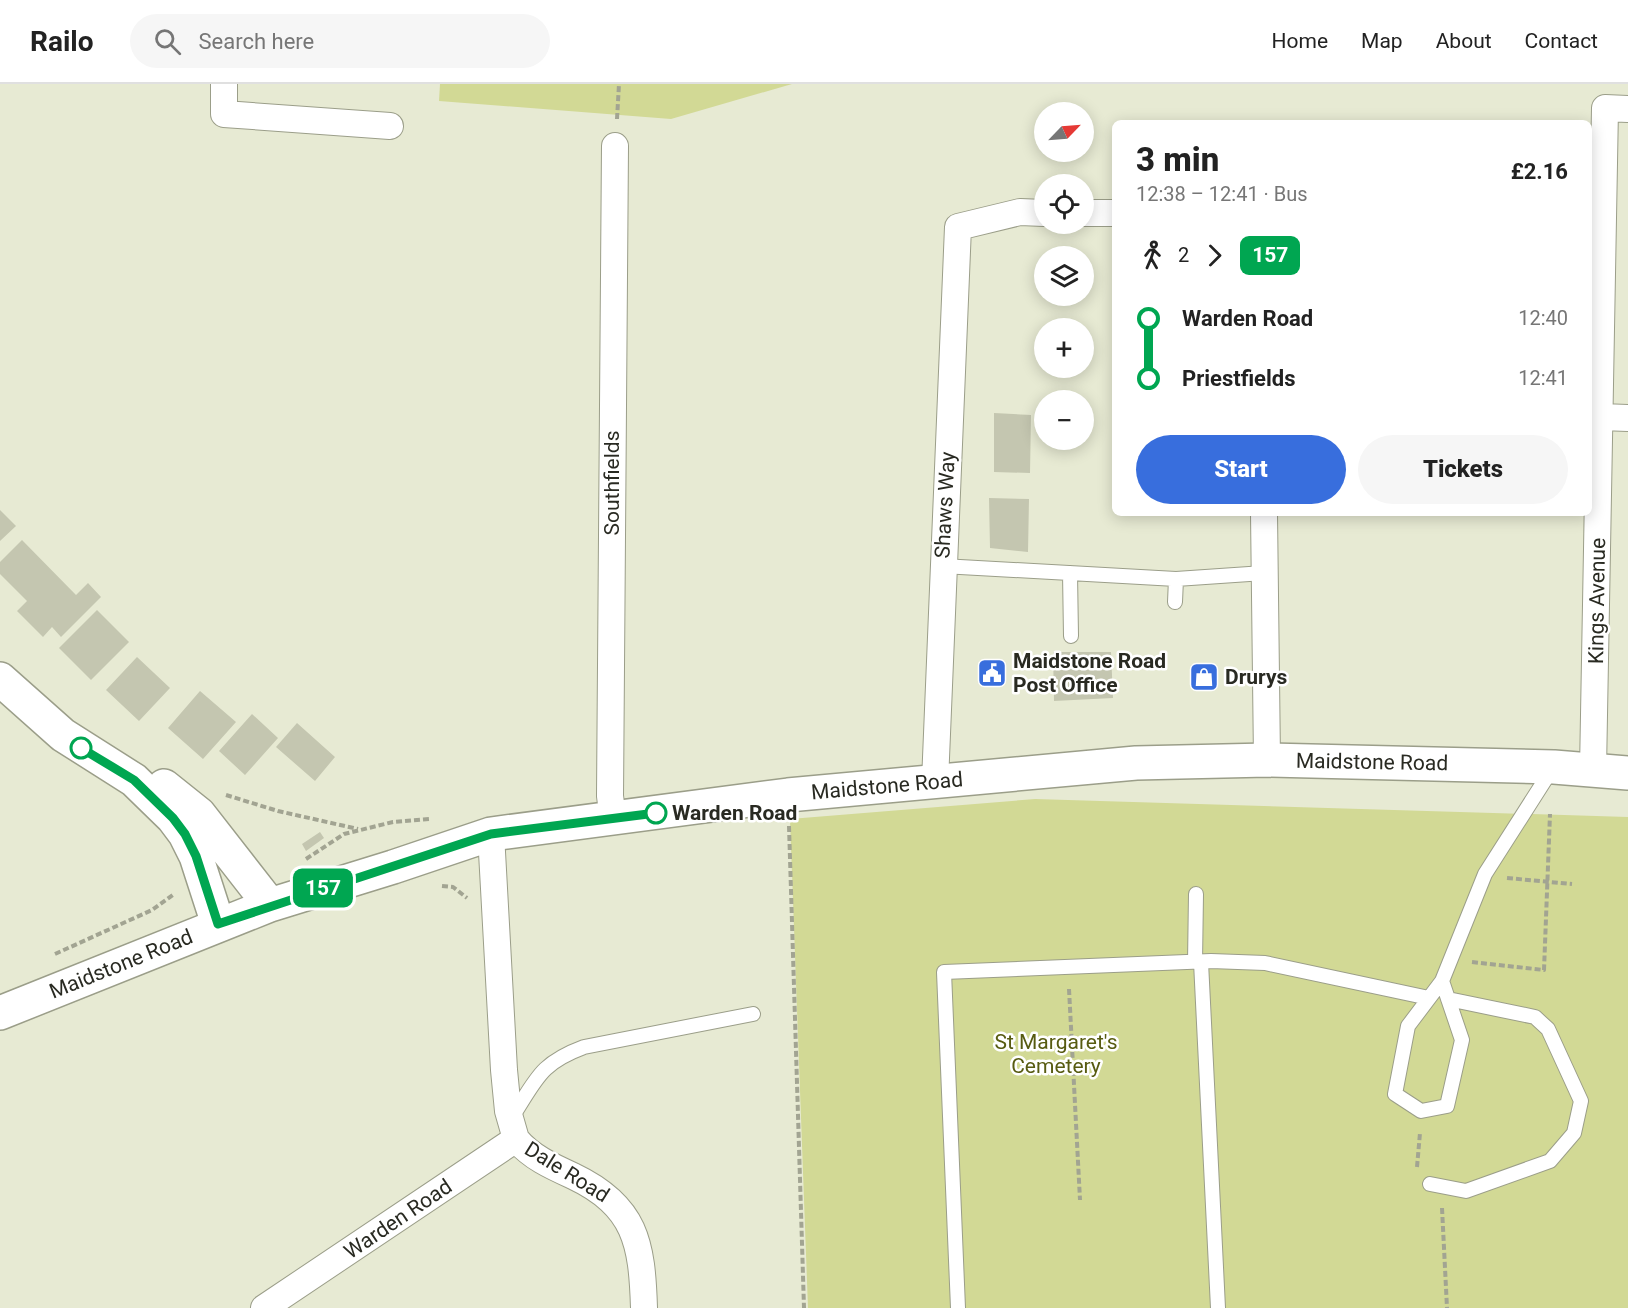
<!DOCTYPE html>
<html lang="en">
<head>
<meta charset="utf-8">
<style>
  :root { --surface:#fff; --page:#f6f6f6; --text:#222; --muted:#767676; --line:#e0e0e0; --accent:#386edd }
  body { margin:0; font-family:Roboto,sans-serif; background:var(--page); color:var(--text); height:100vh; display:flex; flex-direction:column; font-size:22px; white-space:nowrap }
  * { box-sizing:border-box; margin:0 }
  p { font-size:20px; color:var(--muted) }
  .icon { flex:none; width:33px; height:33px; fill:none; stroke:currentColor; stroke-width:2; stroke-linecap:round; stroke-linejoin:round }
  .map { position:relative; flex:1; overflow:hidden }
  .panel { position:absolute; left:1112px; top:36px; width:480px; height:396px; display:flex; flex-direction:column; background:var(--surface); border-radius:9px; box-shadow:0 3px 15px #0003 }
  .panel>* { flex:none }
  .badge { padding:0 12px; border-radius:9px; font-size:21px; line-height:39px }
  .needle { width:39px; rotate:65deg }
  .tools { position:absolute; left:1034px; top:18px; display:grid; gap:12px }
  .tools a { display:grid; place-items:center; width:60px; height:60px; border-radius:50%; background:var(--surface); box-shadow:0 3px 15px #0003; font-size:30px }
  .map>.badge { position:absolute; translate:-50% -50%; box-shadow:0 0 0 3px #fff }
  .legs { display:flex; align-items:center; gap:9px; height:66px; padding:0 24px; font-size:20px }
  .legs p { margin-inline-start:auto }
  .summary { display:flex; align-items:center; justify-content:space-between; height:102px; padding:0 24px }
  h1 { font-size:33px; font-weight:800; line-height:45px }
  .button { display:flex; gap:12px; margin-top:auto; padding:12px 24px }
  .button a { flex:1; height:69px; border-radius:36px; background:var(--accent); color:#fff; font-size:24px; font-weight:800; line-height:69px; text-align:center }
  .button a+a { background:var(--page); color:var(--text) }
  ul { padding:0 24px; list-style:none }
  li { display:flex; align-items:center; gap:21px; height:60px; font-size:22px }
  li i { display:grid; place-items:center; width:9px; height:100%; margin:0 8px; background:currentColor }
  li i::after { content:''; width:15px; height:15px; margin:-8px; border:4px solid; border-radius:50%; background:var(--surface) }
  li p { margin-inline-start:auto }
  li:first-child i { background:linear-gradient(#0000 50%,currentColor 0) }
  li:last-child i { background:linear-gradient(currentColor 50%,#0000 0) }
  header { display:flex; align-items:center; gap:36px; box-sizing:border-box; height:84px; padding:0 30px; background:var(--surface); border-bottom:2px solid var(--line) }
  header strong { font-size:28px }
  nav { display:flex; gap:33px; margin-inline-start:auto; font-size:21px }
  .search { width:420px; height:54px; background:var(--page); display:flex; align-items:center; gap:15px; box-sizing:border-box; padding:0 21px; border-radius:33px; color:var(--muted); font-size:22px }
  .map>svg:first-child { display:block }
  .green { fill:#d2d995 }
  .building { fill:#c4c6b0 }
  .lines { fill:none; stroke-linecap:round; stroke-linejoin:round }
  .lane-casing { stroke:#9b9e89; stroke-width:16 }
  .street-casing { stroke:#9b9e89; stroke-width:28 }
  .secondary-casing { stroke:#9b9e89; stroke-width:36 }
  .path { stroke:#a2a492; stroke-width:4; stroke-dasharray:6 3; stroke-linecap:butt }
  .lane { stroke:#fff; stroke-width:14 }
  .street { stroke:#fff; stroke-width:26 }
  .secondary { stroke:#fff; stroke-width:33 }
  .line-1-casing { stroke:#fff; stroke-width:14 }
  .line-1 { stroke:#00a651; stroke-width:9 }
  .stop-1-dot { fill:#fff; stroke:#00a651; stroke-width:3 }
  .labels { text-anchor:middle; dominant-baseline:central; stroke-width:5; stroke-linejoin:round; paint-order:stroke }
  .street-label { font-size:21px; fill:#292a22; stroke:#fff }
  .poi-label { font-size:21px; font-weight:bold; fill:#292a22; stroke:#fff; text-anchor:start }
  .stop-label { font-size:21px; font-weight:bold; fill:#292a22; stroke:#fff; text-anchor:start }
  .park-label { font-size:21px; fill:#575b11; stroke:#fff }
</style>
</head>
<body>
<header>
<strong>Railo</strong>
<div class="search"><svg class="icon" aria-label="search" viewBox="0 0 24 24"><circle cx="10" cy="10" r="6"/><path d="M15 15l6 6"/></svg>Search here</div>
<nav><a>Home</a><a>Map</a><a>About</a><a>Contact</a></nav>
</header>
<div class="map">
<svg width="1628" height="1224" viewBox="0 0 1628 1224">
  <rect width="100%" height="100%" fill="#e7ead3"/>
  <path class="green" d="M440 0H792L671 35 439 17Z
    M1035 715 1628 733V1224H808L790 735Z"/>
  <path class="building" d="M994 329 1031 331 1030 389 994 388Z
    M989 414 1029 415 1028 468 990 464Z
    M0 426 16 442 0 457Z
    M22 456 76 511 88 499 101 513 61 553 52 543 43 553 17 527 27 517 0 490V478Z
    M97 526 129 558 91 596 59 564Z
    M1053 568H1111L1113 614 1054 617Z
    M137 573 170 604 139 637 106 606Z
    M200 607 236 638 203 675 168 644Z
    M252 630 278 654 245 691 219 667Z
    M297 639 335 673 315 697 276 663Z
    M320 748 324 754 306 767 302 760Z"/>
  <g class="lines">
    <g class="lane-casing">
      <path id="lane" d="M942 482 1176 495 1175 518
        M1070 489 1071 552
        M1176 495 1264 489
        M1195 878 1196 810
        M1201 878 1218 1224
        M1442 897 1408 942 1395 1010 1421 1027 1447 1022 1462 956 1442 897 1485 790 1552 685
        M515 1037 514 1030C537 994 541 979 584 963L753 930
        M1430 1100 1466 1107 1550 1077 1574 1049 1581 1017 1548 945 1535 933 1448 915
        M958 1224 944 888 1211 877 1265 879 1429 914"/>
    </g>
    <g class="street-casing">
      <path id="street" d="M224 0V30L390 42
        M1083 129H1114
        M1601 333 1628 334
        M1264 429 1267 676
        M1593 686 1605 24 1628 25
        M935 698 958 143 1020 128 1044 129
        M613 735 610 712 615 62
        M516 1055C531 1073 551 1082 573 1092 636 1122 642 1159 644 1224
        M264 1224 516 1055 508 1027 504 986 491 750"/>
    </g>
    <g class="secondary-casing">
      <path id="secondary" d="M0 595 63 651 134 696 173 734 185 750 196 772 218 840
        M164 702 199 730 270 821
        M0 929 270 821 393 783 491 750 788 711 1136 679 1267 676 1554 683 1628 689"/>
    </g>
    <path class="path" d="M617 35 619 0
      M226 711 278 727 358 745
      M789 742 804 1224
      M306 775 344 750 393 738 430 735
      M1507 794 1572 800
      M442 802 453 803 467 814
      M55 870 152 826 174 810
      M1472 878 1544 886 1550 730
      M1069 905 1080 1116
      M1417 1083 1420 1049
      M1442 1124 1447 1224"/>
    <use href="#lane" class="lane"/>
    <use href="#street" class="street"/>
    <use href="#secondary" class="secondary"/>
  </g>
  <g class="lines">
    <g class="line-1-casing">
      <path id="line-1" d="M81 664 134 696 173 734 185 750 196 772 218 840 491 750 656 729"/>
    </g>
    <use href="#line-1" class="line-1"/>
  </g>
  <defs>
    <g id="civic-square" transform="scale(1.5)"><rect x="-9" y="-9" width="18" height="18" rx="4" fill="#386edd" stroke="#fff"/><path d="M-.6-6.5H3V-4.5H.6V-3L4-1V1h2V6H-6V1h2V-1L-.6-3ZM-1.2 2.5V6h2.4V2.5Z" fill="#fff"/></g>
    <g id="shop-square" transform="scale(1.5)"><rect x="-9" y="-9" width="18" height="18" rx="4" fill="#386edd" stroke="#fff"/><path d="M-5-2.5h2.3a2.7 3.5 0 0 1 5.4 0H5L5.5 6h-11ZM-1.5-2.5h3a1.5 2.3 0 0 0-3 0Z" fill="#fff"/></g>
  </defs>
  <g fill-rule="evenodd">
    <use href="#civic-square" x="992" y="589"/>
    <use href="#shop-square" x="1204" y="593"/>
  </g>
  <g class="stop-1-dot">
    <circle cx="81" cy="664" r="10"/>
    <circle cx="656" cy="729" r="10"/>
  </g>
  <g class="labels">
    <g class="street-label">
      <text transform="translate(612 399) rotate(-90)">Southfields</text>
      <text transform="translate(945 421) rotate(-87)">Shaws Way</text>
      <text transform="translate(1597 517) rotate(-89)">Kings Avenue</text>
      <text transform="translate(1372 678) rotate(1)">Maidstone Road</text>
      <text transform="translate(887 702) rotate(-5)">Maidstone Road</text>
      <text transform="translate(121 880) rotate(-22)">Maidstone Road</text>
      <text transform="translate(567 1088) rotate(32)">Dale Road</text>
      <text transform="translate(398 1135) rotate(-34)">Warden Road</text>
    </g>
    <g class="poi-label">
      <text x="1013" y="577">Maidstone Road<tspan x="1013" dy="24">Post Office</tspan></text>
      <text x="1225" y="593">Drurys</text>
    </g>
    <g class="stop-label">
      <text x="672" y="729">Warden Road</text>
    </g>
    <g class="park-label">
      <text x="1056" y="958">St Margaret's<tspan x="1056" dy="24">Cemetery</tspan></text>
    </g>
  </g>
</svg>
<div class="tools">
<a><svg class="needle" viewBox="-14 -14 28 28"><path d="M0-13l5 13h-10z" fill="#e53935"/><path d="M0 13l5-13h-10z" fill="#767676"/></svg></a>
<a><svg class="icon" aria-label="locate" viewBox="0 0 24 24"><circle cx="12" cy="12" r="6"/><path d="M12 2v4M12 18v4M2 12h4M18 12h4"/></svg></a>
<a><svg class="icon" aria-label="layers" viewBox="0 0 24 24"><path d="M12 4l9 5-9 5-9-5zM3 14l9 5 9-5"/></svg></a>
<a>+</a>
<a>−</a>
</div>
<b class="badge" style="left:323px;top:804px;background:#00a651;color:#fff">157</b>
<section class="panel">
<div class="summary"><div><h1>3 min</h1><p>12:38 – 12:41 · Bus</p></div><b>£2.16</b></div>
<div class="legs"><svg class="icon" aria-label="walk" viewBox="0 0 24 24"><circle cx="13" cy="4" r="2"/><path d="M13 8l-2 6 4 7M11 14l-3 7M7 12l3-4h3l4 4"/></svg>2<svg class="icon" aria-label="forward" viewBox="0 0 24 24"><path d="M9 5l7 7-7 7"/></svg><b class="badge" style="background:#00a651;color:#fff">157</b></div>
<ul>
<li><i style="color:#00a651"></i><b>Warden Road</b><p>12:40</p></li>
<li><i style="color:#00a651"></i><b>Priestfields</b><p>12:41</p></li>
</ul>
<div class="button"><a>Start</a><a>Tickets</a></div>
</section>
</div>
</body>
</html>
